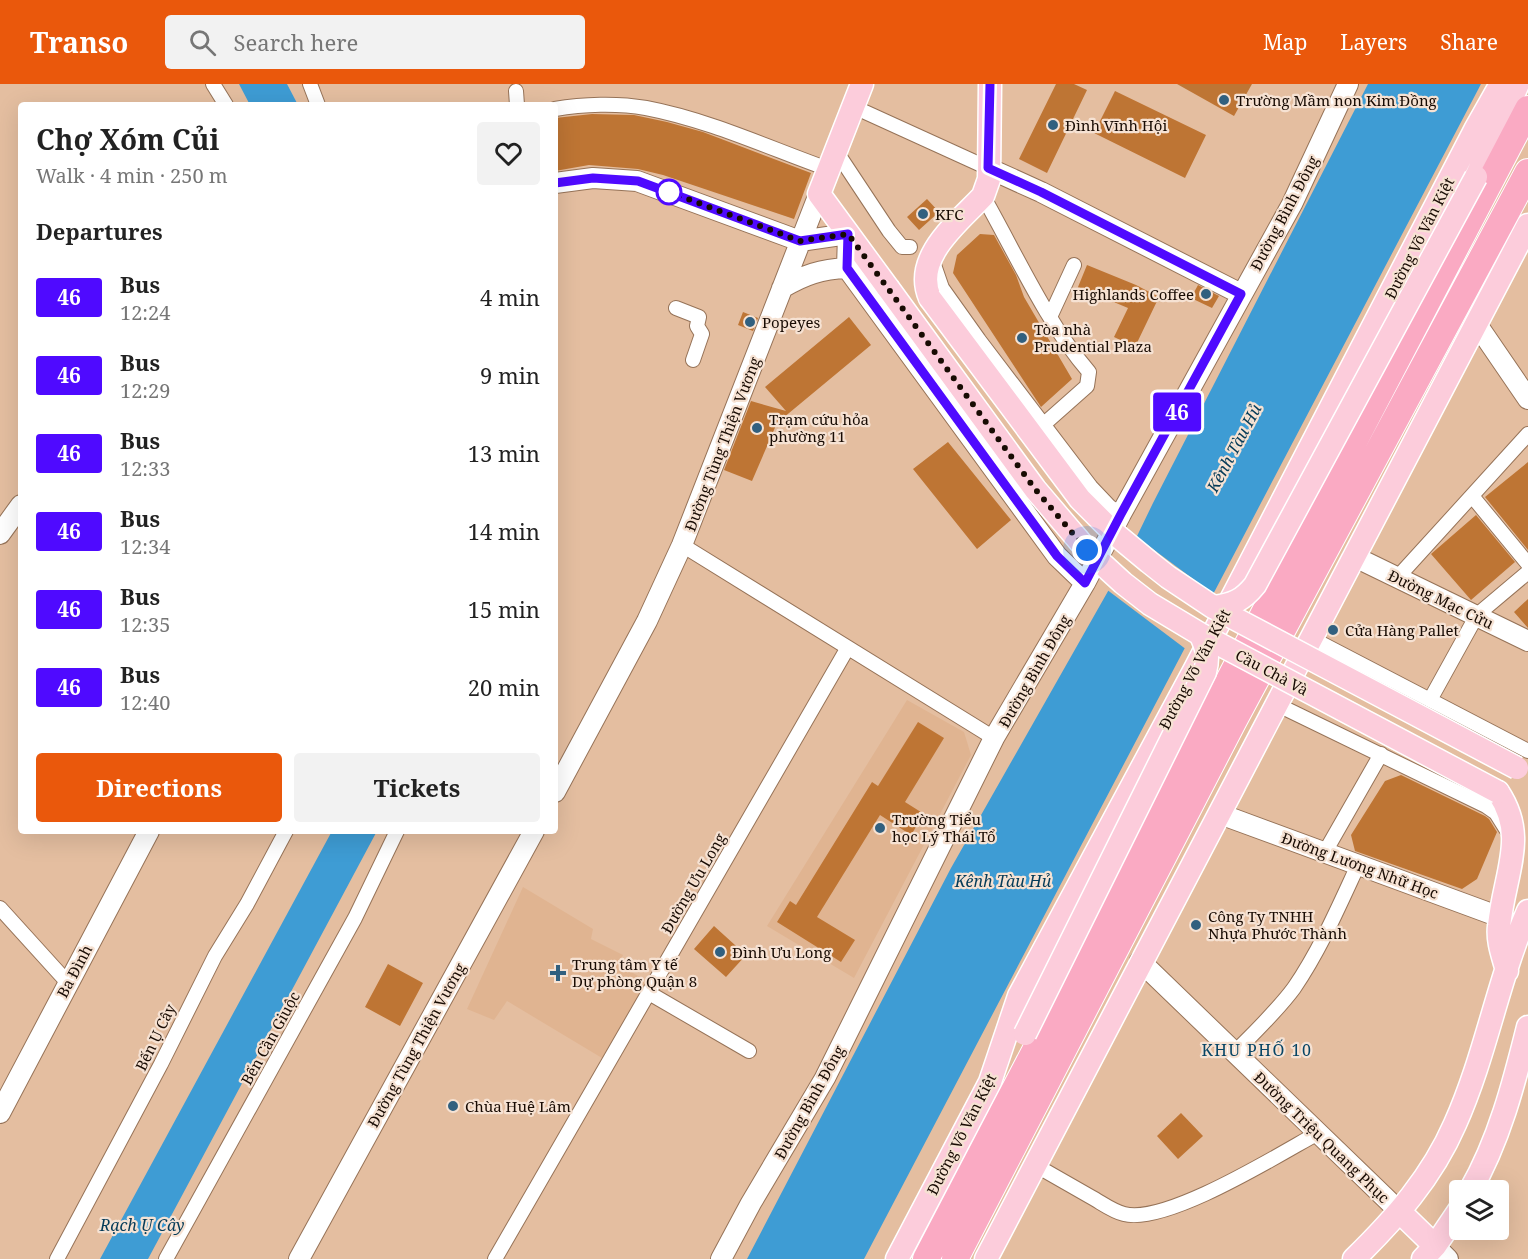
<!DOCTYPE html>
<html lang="en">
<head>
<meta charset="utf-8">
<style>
  :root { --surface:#fff; --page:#f2f2f2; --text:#222; --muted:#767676; --accent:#ea580c }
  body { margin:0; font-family:"Noto Serif",serif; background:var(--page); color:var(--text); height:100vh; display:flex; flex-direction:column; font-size:22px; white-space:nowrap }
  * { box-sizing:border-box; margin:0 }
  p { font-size:20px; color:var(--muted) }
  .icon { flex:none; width:33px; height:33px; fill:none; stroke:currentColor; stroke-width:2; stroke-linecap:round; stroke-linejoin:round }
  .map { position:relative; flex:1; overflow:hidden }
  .side { position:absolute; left:18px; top:18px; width:540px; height:732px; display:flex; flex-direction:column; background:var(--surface); border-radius:6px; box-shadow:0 6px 24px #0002 }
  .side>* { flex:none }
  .badge { padding:0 12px; border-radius:4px; font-size:21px; line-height:39px }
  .tools { position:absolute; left:1449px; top:1096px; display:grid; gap:12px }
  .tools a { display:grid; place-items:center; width:60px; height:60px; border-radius:6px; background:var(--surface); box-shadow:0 6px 24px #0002; font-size:30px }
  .you { position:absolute; width:30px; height:30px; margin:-15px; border:4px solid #fff; border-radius:50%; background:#1a73e8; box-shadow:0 0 0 9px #1a73e833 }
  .map>.badge { position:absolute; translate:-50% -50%; box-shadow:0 0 0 3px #fff }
  h2 { padding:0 18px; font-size:22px; line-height:54px }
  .round { display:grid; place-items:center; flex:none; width:63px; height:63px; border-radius:6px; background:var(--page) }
  .head { display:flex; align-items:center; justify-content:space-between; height:102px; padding:0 18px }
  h1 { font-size:28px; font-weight:700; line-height:45px }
  .action { display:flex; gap:12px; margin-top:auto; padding:12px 18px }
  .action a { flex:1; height:69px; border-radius:6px; background:var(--accent); color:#fff; font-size:24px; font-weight:700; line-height:69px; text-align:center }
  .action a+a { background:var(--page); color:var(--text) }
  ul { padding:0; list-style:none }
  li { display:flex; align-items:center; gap:18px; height:78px; padding:0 18px }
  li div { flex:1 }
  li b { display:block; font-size:22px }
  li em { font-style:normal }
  li .badge { min-width:66px; font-weight:700; text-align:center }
  header { display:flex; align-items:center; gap:36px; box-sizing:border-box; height:84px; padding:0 30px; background:var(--accent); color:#fff }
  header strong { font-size:28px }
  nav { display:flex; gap:33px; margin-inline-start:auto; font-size:21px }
  .search { width:420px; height:54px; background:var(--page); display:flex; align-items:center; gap:15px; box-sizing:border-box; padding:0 21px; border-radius:6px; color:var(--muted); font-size:22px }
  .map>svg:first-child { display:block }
  .built { fill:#e0b491 }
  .water { fill:#3e9cd4 }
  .pier { fill:#e4bea0 }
  .building { fill:#be7534 }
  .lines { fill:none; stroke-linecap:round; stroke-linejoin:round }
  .street-casing { stroke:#967358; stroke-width:16 }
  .secondary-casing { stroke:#967358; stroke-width:22 }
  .primary-casing { stroke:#fff; stroke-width:25 }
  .highway-casing { stroke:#fff; stroke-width:28 }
  .street { stroke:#fff; stroke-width:14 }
  .secondary { stroke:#fff; stroke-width:20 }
  .primary { stroke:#fcccdb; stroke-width:22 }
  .highway { stroke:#faaac3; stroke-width:26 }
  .primary-bridge-casing { stroke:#fff; stroke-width:25; stroke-linecap:butt }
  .primary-bridge { stroke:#fcccdb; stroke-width:22 }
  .line-casing { stroke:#fff; stroke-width:14 }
  .line { stroke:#4f0aff; stroke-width:9 }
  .walk { stroke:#180b03; stroke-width:6; stroke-dasharray:0 10.8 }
  .poi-dot { fill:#31607f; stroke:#f6e2d3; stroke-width:2 }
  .stop-dot { fill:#fff; stroke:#4f0aff; stroke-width:3 }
  .labels { text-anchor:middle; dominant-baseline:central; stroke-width:4.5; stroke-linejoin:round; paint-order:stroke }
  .poi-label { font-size:15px; fill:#180b03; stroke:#f6e2d3; text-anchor:start }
  .street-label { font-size:15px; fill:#180b03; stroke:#f6e2d3 }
  .water-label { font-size:16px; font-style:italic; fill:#053b58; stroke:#f6e2d3 }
  .neighbourhood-label { font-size:16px; letter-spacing:1.5px; fill:#074565; stroke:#f6e2d3 }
</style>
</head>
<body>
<header>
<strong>Transo</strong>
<div class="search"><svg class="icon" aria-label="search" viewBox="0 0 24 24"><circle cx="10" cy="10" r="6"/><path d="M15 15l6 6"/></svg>Search here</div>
<nav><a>Map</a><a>Layers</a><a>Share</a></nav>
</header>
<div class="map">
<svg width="1528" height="1175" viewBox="0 0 1528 1175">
  <rect width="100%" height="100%" fill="#e4bea0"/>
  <path class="built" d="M907 616 964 648 971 671 854 894 767 842Z
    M523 803 593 845 591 855 623 871 619 881 647 897 602 974 507 917 494 936 467 925Z"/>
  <path class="water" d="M239 0H287L298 21H250Z
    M1368 0H1481L864 1175H747L951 784 1124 479 1153 419Z
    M332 747H377L148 1175H100Z"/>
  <path class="pier" d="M1134 451 1216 512 1187 566 1106 505Z"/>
  <path class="building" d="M1056 0H1074L1087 6 1047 89 1019 75Z
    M1177 0H1252L1234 32Z
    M1115 7 1206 51 1185 94 1094 49Z
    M592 30 634 31 667 38 703 48 811 89 794 135 663 91 638 85 589 81 555 87V34Z
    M927 115 939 128 919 146 907 133Z
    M980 150 994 151 1016 191 1024 213 1072 295 1041 323 953 189 957 171Z
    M1087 181 1136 201 1159 213 1135 263 1114 253 1128 224 1078 203Z
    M1198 201 1219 212 1212 224 1191 214Z
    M743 228 758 234 753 247 738 241Z
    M849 233 871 261 777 339 752 397 724 386 751 317 786 327 765 303Z
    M948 358 1011 436 977 465 913 385Z
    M1528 378V466L1485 413Z
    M1476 431 1515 478 1471 516 1431 470Z
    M1528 515V544L1514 528Z
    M918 638 944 654 905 718 924 730 911 751 880 731 817 833 855 856 841 878 777 838 790 817 796 821 872 698 878 702Z
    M1401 691 1485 732 1489 735 1497 748 1477 795 1462 805 1355 767 1351 751 1385 697Z
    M714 842 746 871 726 893 694 865Z
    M388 880 423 899 400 942 365 923Z
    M1181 1029 1203 1052 1178 1075 1157 1052Z"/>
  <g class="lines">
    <g class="street-casing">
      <path id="street" d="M213 0 226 21
        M310 0 318 21
        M516 7 517 21
        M854 23 988 84
        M555 25C583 20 618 19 646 24 709 36 769 64 828 85
        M836 67 889 147 902 163H910
        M983 112C1016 170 1046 238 1089 288L1087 302 1043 341
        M932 175 942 204 979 256 1091 403 1110 423 1121 430
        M676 224 699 233 697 242 702 250 693 276
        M1050 233 1074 181
        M1472 412 1528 480
        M682 461 994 654
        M1397 494 1528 350
        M1311 554 1528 667
        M1430 616 1477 531 1528 488
        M1276 620 1486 722 1496 729 1506 745
        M1325 768 1381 670
        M0 824 68 899
        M649 909 749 967
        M1235 968C1255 948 1277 927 1294 904 1320 866 1339 822 1358 781
        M1035 1081C1054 1092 1072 1102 1091 1113 1102 1119 1112 1127 1124 1130 1166 1141 1278 1071 1318 1049
        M57 1175 161 980 215 872 247 820 286 747
        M166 1175 355 834 397 747
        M495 1175 847 565"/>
    </g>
    <g class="secondary-casing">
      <path id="secondary" d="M988 84 1041 108 1241 210
        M555 99 593 94 637 97 800 157 848 150 847 184 1057 472 1085 499
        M782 204C804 191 821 185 847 184
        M1476 239 1528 315
        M0 450 21 421
        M1353 472 1528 557
        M555 708 647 537 682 461 819 110
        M1220 730 1500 833
        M1140 877 1400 1128
        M0 1029 149 747
        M1435 1162 1448 1175
        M299 1175 534 747
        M721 1175 751 1119 825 994 994 654 1085 499 1121 430 1292 120 1348 0"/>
    </g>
    <g class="primary-casing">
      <path id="primary" d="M862 0 819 110 888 204
        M1476 93 1518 0
        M930 214C912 173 959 138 983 112L989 95 990 0
        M1498 708C1528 753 1505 787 1499 842 1497 857 1503 872 1507 887
        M1470 1107C1499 1057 1514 999 1528 943
        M1400 1128 1435 1162
        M897 1175 990 998 1019 912 1195 585 1475 46 1497 7 1504 0
        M986 1175C1165 829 1347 485 1528 141
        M1354 1175C1395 1135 1432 1093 1455 1040 1486 971 1498 895 1528 827
        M1423 1175 1435 1162 1460 1125"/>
    </g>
    <g class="highway-casing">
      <path id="highway" d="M926 1175 1528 25
        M955 1175 1233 638 1528 88"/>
    </g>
    <use href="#street" class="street"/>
    <use href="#secondary" class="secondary"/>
    <use href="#primary" class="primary"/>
    <use href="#highway" class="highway"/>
    <g class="primary-bridge-casing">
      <path id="primary-bridge" d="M888 204 1035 405 1087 466 1123 499 1150 520 1200 550 1498 708
        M930 214 1080 415 1114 449 1149 478 1168 493 1213 523 1517 684
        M1213 523C1233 521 1243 516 1255 501L1476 93
        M1025 950 1205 588C1209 573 1207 563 1200 550"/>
    </g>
    <use href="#primary-bridge" class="primary-bridge"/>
  </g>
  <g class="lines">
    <g class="line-casing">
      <path id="line" d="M555 99 593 94 638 97 800 157 848 150 847 184 1057 472 1085 499 1121 430 1241 210 1041 108 988 84 990 0"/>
    </g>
    <use href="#line" class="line"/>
    <path class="walk" d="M669 108 800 157 848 150 1035 405 1087 466"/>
  </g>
  <g class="poi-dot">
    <circle cx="1224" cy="16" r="6"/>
    <circle cx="1053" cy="41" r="6"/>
    <circle cx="923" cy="130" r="6"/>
    <circle cx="1206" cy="210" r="6"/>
    <circle cx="750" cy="238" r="6"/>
    <circle cx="1022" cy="254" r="6"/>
    <circle cx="757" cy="344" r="6"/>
    <circle cx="1333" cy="546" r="6"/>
    <circle cx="880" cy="744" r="6"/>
    <circle cx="1196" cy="841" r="6"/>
    <circle cx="720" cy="868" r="6"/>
    <path d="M555 880h6v6h6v6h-6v6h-6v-6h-6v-6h6z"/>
    <circle cx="453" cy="1022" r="6"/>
  </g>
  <circle class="stop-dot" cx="669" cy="108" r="12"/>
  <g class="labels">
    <g class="poi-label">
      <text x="1236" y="16">Trường Mầm non Kim Đồng</text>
      <text x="1065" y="41">Đình Vĩnh Hội</text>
      <text x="935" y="130">KFC</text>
      <text x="1194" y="210" text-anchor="end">Highlands Coffee</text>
      <text x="762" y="238">Popeyes</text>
      <text x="1034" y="245">Tòa nhà<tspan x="1034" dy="17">Prudential Plaza</tspan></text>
      <text x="769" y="335">Trạm cứu hỏa<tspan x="769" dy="17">phường 11</tspan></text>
      <text x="1345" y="546">Cửa Hàng Pallet</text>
      <text x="892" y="735">Trường Tiểu<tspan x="892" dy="17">học Lý Thái Tổ</tspan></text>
      <text x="1208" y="832">Công Ty TNHH<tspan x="1208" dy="17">Nhựa Phước Thành</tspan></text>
      <text x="732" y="868">Đình Ưu Long</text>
      <text x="572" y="880">Trung tâm Y tế<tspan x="572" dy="17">Dự phòng Quận 8</tspan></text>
      <text x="465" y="1022">Chùa Huệ Lâm</text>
    </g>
    <g class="street-label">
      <text transform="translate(1284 129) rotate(-62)">Đường Bình Đông</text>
      <text transform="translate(1419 154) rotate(-63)">Đường Võ Văn Kiệt</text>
      <text transform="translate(722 360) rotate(-69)">Đường Tùng Thiện Vương</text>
      <text transform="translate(1441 515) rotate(26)">Đường Mạc Cửu</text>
      <text transform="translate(1194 585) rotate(-62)">Đường Võ Văn Kiệt</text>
      <text transform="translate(1034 587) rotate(-60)">Đường Bình Đông</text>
      <text transform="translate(1272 588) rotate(28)">Cầu Chà Và</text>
      <text transform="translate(1360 781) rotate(20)">Đường Lương Nhữ Học</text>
      <text transform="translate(693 799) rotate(-60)">Đường Ưu Long</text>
      <text transform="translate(74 887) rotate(-62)">Ba Đình</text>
      <text transform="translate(155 953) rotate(-64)">Bến Ụ Cây</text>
      <text transform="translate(270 954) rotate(-61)">Bến Cần Giuộc</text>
      <text transform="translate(416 961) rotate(-61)">Đường Tùng Thiện Vương</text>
      <text transform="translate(809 1018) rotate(-61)">Đường Bình Đông</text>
      <text transform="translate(961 1050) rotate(-63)">Đường Võ Văn Kiệt</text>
      <text transform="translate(1322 1053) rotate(44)">Đường Triệu Quang Phục</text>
    </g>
    <g class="water-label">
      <text transform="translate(1234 364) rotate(-62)">Kênh Tàu Hủ</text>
      <text x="1003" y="797">Kênh Tàu Hủ</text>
      <text x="142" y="1141">Rạch Ụ Cây</text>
    </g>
    <g class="neighbourhood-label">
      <text x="1257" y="966">KHU PHỐ 10</text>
    </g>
  </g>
</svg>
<div class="tools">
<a><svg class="icon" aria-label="layers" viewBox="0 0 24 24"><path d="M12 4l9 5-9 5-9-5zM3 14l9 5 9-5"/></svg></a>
</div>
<div class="you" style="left:1087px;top:466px"></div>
<b class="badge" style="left:1177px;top:328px;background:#4f0aff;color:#fff">46</b>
<section class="side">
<div class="head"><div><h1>Chợ Xóm Củi</h1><p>Walk · 4 min · 250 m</p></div><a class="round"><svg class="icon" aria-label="heart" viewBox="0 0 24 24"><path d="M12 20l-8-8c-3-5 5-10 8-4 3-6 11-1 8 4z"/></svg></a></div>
<h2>Departures</h2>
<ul>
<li><span class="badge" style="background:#4f0aff;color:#fff">46</span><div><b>Bus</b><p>12:24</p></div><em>4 min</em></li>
<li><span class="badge" style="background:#4f0aff;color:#fff">46</span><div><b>Bus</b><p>12:29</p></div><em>9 min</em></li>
<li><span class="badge" style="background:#4f0aff;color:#fff">46</span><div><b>Bus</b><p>12:33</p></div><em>13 min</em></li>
<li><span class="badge" style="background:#4f0aff;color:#fff">46</span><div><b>Bus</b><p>12:34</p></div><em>14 min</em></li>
<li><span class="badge" style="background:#4f0aff;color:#fff">46</span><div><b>Bus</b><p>12:35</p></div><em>15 min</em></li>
<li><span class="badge" style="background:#4f0aff;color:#fff">46</span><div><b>Bus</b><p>12:40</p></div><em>20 min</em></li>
</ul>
<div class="action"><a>Directions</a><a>Tickets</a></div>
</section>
</div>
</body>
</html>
